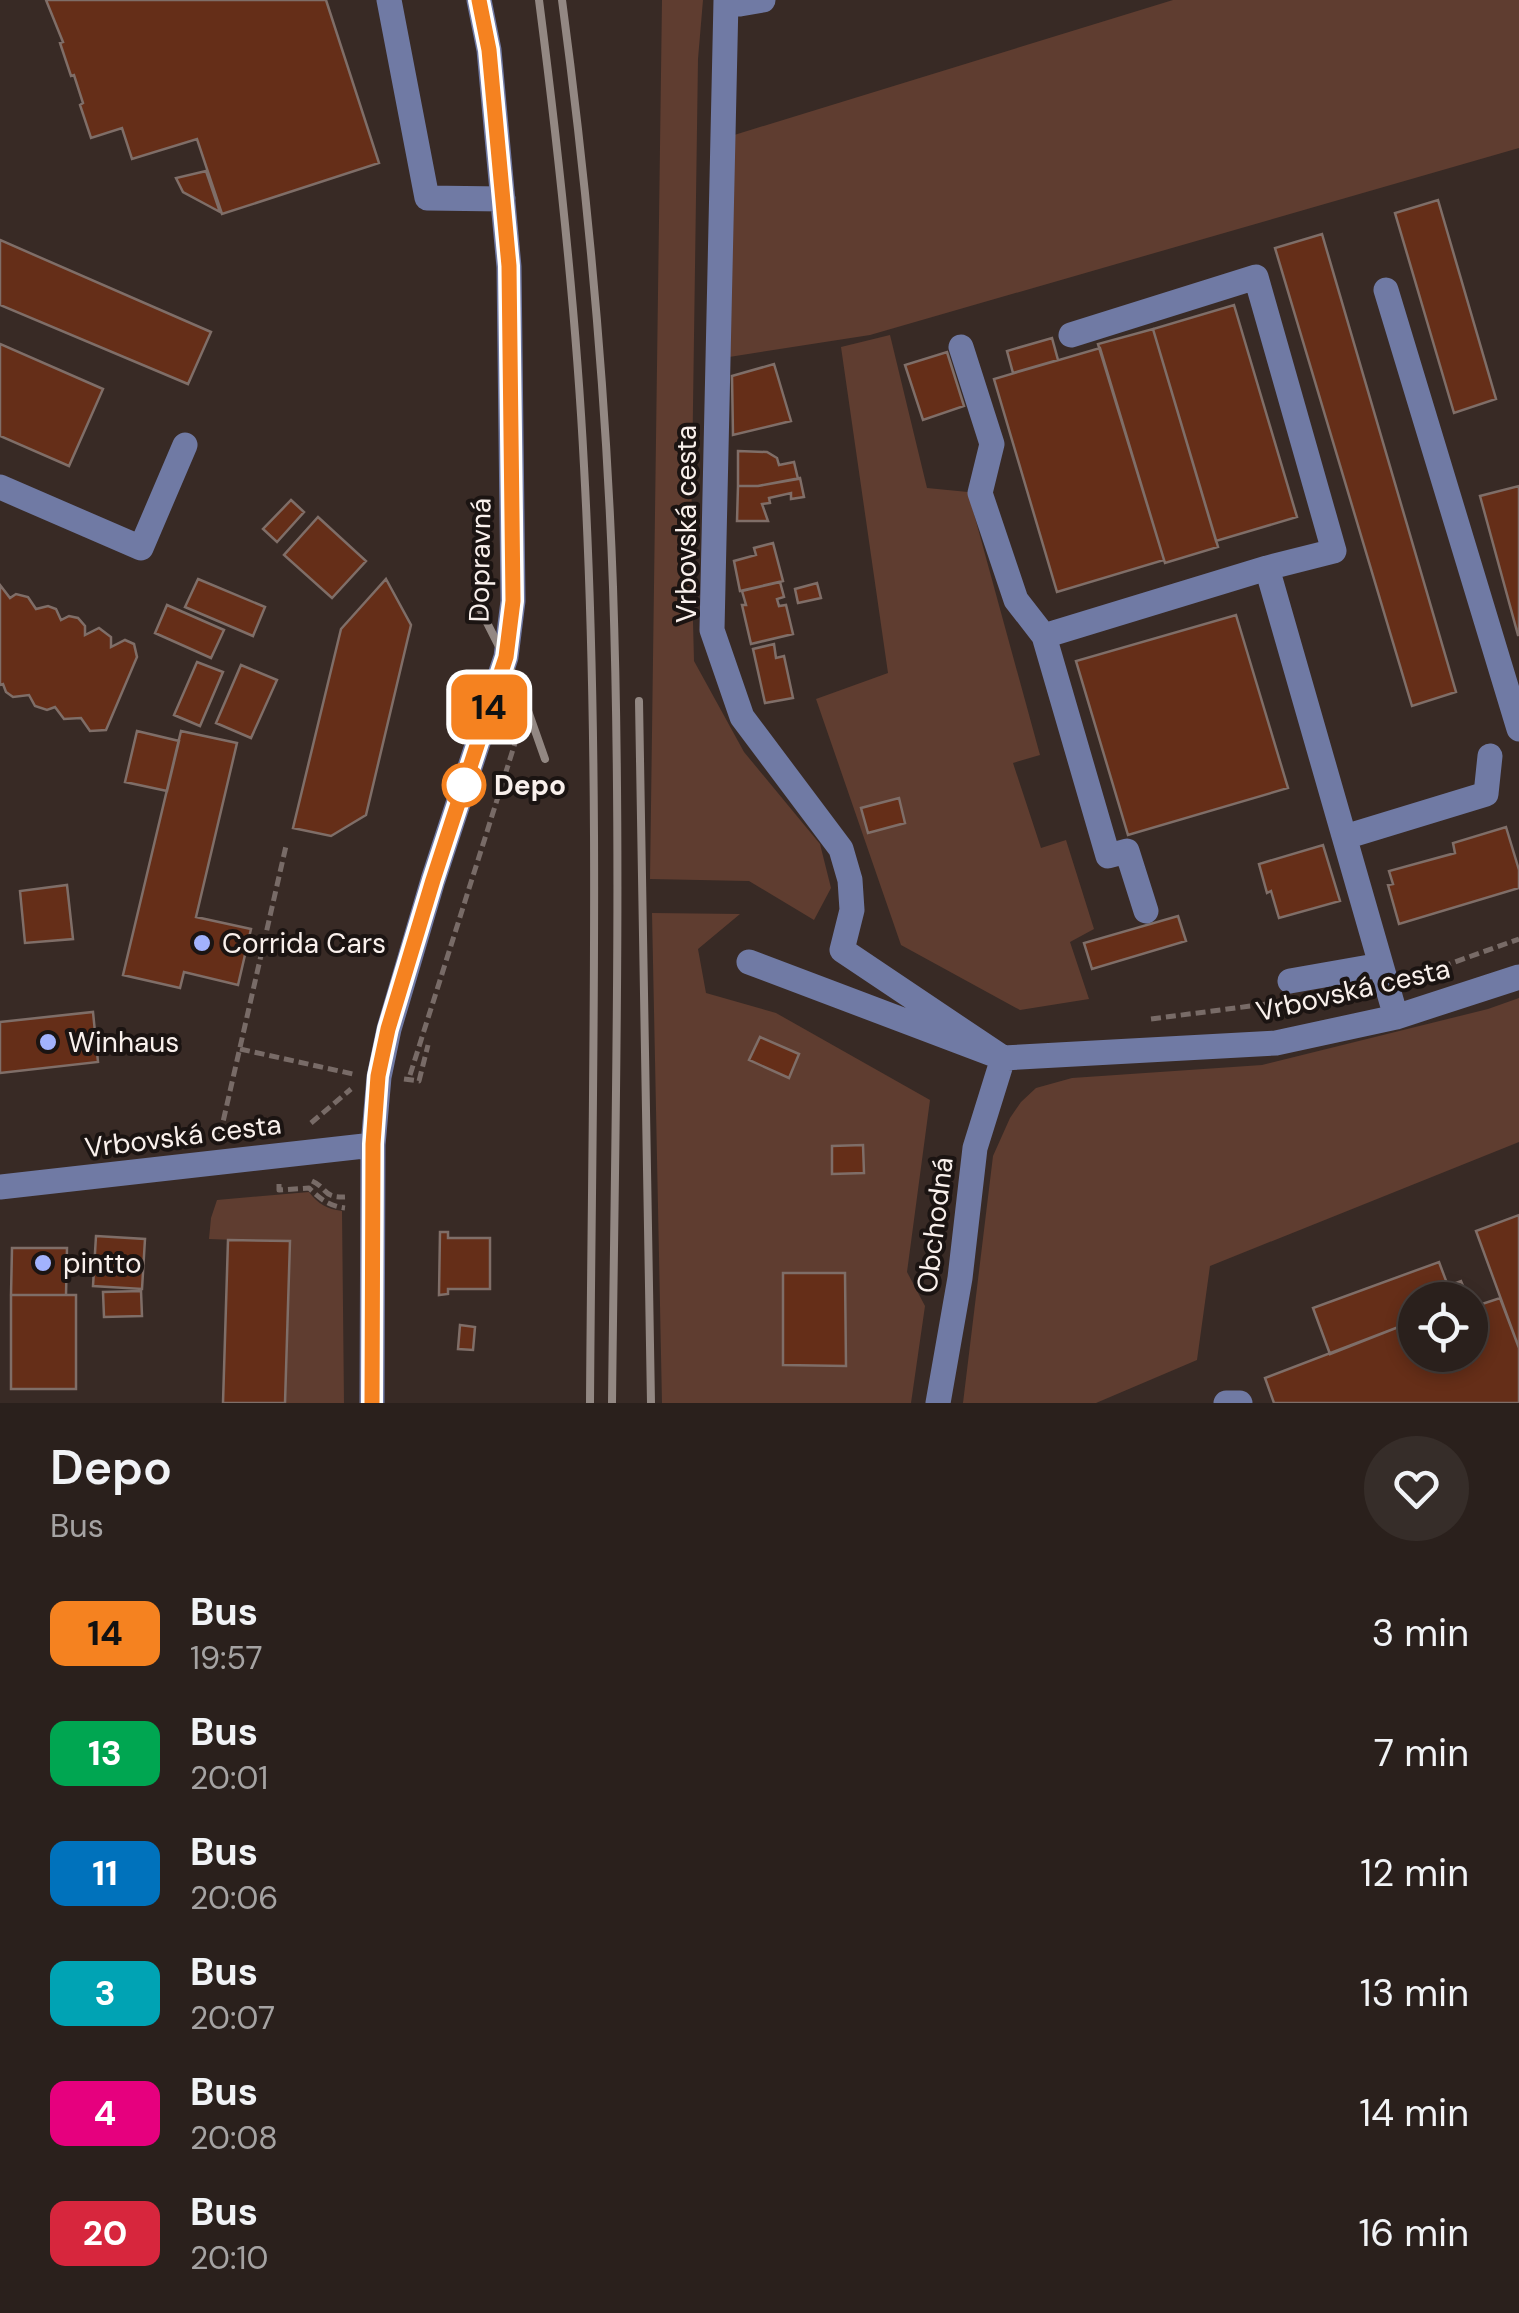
<!DOCTYPE html>
<html lang="en">
<head>
<meta charset="utf-8">
<style>
  :root { --surface:#2a201c; --page:#362d29; --text:#f1f3f6; --muted:#a5a3a3; --line:#463e3b }
  body { margin:0; font-family:"DM Sans",sans-serif; background:var(--page); color:var(--text); height:100vh; display:flex; flex-direction:column; font-size:38px; white-space:nowrap }
  * { box-sizing:border-box; margin:0 }
  p { font-size:32px; color:var(--muted) }
  .icon { flex:none; width:55px; height:55px; fill:none; stroke:currentColor; stroke-width:2; stroke-linecap:round; stroke-linejoin:round }
  .map { position:relative; height:1403px; overflow:hidden }
  .details { display:flex; flex-direction:column; background:var(--surface); flex:1 }
  .details>* { flex:none }
  .badge { padding:0 20px; border-radius:15px; font-size:35px; line-height:65px }
  .fabs { position:absolute; left:1398px; top:1282px; display:grid; gap:20px }
  .fabs a { display:grid; place-items:center; width:90px; height:90px; border-radius:50%; background:var(--surface); box-shadow:0 5px 15px #0003,0 0 0 2px var(--line); font-size:50px }
  .map>.badge { position:absolute; translate:-50% -50%; box-shadow:0 0 0 5px #fff }
  .round { display:grid; place-items:center; flex:none; width:105px; height:105px; border-radius:52px; background:var(--page) }
  .summary { display:flex; align-items:center; justify-content:space-between; height:170px; padding:0 50px }
  h1 { font-size:48px; font-weight:600; line-height:75px }
  ul { padding:0; list-style:none }
  li { display:flex; align-items:center; gap:30px; height:120px; padding:0 50px }
  li div { flex:1 }
  li b { display:block; font-size:38px }
  li em { font-style:normal }
  li .badge { min-width:110px; font-weight:700; text-align:center }
  .map>svg:first-child { display:block }
  .green { fill:#5f3d30 }
  .building { fill:#652e18; stroke:#7f6e68; stroke-width:2.5 }
  .lines { fill:none; stroke-linecap:round; stroke-linejoin:round }
  .path { stroke:#786b67; stroke-width:5; stroke-dasharray:10 5; stroke-linecap:butt }
  .minor { stroke:#707aa4; stroke-width:25 }
  .rail { stroke:#938883; stroke-width:8 }
  .line-casing { stroke:#fff; stroke-width:22 }
  .line { stroke:#f58220; stroke-width:15 }
  .stop-dot { fill:#fff; stroke:#f58220; stroke-width:5 }
  .poi-dot { fill:#a2b2fd; stroke:#1b1412; stroke-width:4 }
  .labels { text-anchor:middle; dominant-baseline:central; stroke-width:8; stroke-linejoin:round; paint-order:stroke }
  .street-label { font-size:28px; fill:#f9f0ec; stroke:#1b1412 }
  .stop-label { font-size:28px; font-weight:bold; fill:#f9f0ec; stroke:#1b1412; text-anchor:start }
  .poi-label { font-size:28px; fill:#f9f0ec; stroke:#1b1412; text-anchor:start }
</style>
</head>
<body>
<div class="map">
<svg width="1519" height="1403" viewBox="0 0 1519 1403">
  <rect width="100%" height="100%" fill="#382a25"/>
  <path class="green" d="M662 0H703L698 59 691 545 694 661 744 752 820 844 831 888 814 920 749 881 650 879Z
    M1173 0H1519V148L870 335 729 357 731 136Z
    M890 335 927 488 968 492 1040 755 1013 763 1041 848 1066 840 1094 929 1070 942 1089 999 1020 1010 901 945 816 699 888 673 841 347Z
    M652 913 740 914 698 949 706 993 776 1013 930 1100 907 1272 925 1306 911 1403H662Z
    M1519 998V1142L1210 1266 1197 1360 1096 1403H963L993 1156 1010 1118 1021 1102 1036 1088 1072 1078 1262 1065 1488 1009Z
    M309 1192C318 1204 327 1209 342 1211L344 1403H285L290 1242 209 1239 211 1218 217 1200Z"/>
  <path class="building" d="M46 0H326L379 163 222 214 197 139 132 159 122 128 91 138 80 105 83 103 74 75 71 76 60 43 63 42Z
    M206 171 220 212 183 192 176 178Z
    M1438 200 1496 399 1454 413 1395 213Z
    M1322 234 1456 692 1412 706 1275 248Z
    M0 240 211 332 188 384 0 305Z
    M1234 305 1297 517 1216 541 1153 329Z
    M1153 329 1218 547 1165 563 1098 344Z
    M1052 338 1058 360 1013 373 1007 351Z
    M0 344 103 389 69 466 0 436Z
    M1100 348 1164 560 1057 592 994 379Z
    M947 352 964 406 923 420 905 365Z
    M774 364 791 421 733 435 732 376Z
    M738 451 767 452 777 458 779 465 794 462 798 479 758 486H738Z
    M800 478 804 497 791 499V493L769 498 770 503 762 504 768 521H737L738 486H758Z
    M1519 486V635H1518L1480 496Z
    M291 500 304 512 277 542 263 529Z
    M318 517 366 561 332 598 284 555Z
    M773 543 783 581 740 591 734 561 756 555 754 548Z
    M198 579 265 607 253 636 185 607Z
    M386 579 411 625 366 815 331 836 293 828 341 629Z
    M780 582 784 597 777 599 779 606 786 605 793 634 751 644 742 605H746L742 591Z
    M817 583 821 598 798 603 795 589Z
    M0 585 10 598 16 594 28 597 36 609 48 606 56 609 61 620 69 616 78 618 85 626V635L99 628 111 637V647L125 640 134 644 137 657 106 730 90 731 81 718 64 719 55 707 47 710 35 706 29 695 13 697 6 692 3 684 0 685Z
    M167 605 224 630 211 658 155 633Z
    M1236 615 1288 788 1128 835 1076 661Z
    M774 644 776 658 784 656 793 698 765 703 753 649Z
    M197 662 223 672 200 726 174 715Z
    M241 665 277 680 251 738 216 723Z
    M137 731 179 741 167 791 125 782Z
    M181 731 237 743 196 917 251 929 238 985 184 972 180 988 123 975Z
    M899 798 905 823 868 833 861 808Z
    M1506 827 1519 870V888L1399 924 1388 885 1393 884 1389 871 1455 853 1453 843Z
    M1323 845 1340 901 1279 918 1271 891 1267 893 1259 864Z
    M67 885 73 939 25 943 20 891Z
    M1178 916 1186 941 1092 969 1084 943Z
    M93 1012 98 1062 0 1073V1022Z
    M760 1037 799 1054 789 1078 749 1060Z
    M863 1145 864 1173 832 1174V1146Z
    M1519 1215V1348L1476 1231Z
    M440 1232H448V1238H490V1289H448V1294L439 1295Z
    M96 1236 145 1239 142 1289 93 1286Z
    M228 1240 290 1241 285 1403H223Z
    M12 1248H67L66 1295H11Z
    M1439 1262 1448 1286 1461 1281 1469 1300H1415V1329L1409 1331 1406 1324 1330 1354 1313 1308Z
    M783 1273H845L846 1366 783 1365Z
    M141 1291 142 1316 104 1317 103 1292Z
    M11 1295H76V1389H11Z
    M1500 1298 1519 1348V1403H1274L1265 1378 1406 1324 1409 1331 1415 1329V1355H1470V1308Z
    M460 1325 475 1327 473 1350 458 1349Z"/>
  <g class="lines">
    <path class="path" d="M1413 977 1519 939
      M1151 1019 1274 1003
      M240 1049 353 1074
      M410 1075 516 740
      M404 1079 419 1081 428 1045
      M311 1123 351 1089
      M220 1135 286 846
      M312 1181C328 1188 322 1198 345 1197
      M279 1184V1190L309 1188C320 1199 329 1206 345 1208"/>
    <path class="minor" d="M389 0 427 198 503 199
      M726 0 712 630 742 717 841 849 850 880 852 910 842 950 1003 1058 1276 1043 1396 1017 1519 977
      M726 4H740L763 0
      M1386 290 1519 729
      M1071 335 1256 277 1334 551 1267 568 1396 1017
      M961 347 992 444 980 493 1016 600 1044 636
      M0 487 141 548 185 445
      M1345 837 1486 794 1490 756
      M1146 911 1127 851 1108 856 1044 636 1267 568
      M749 962 1003 1058 975 1148 960 1278 938 1403
      M1290 981 1381 965
      M0 1187 373 1145
      M372 1403 373 1145 379 1077 389 1029 433 880 506 657 513 601 509 267 489 50 479 0
      M1226 1403H1240"/>
    <path class="rail" d="M539 0C559 155 576 310 584 466 601 778 592 1091 590 1403
      M562 0C588 195 606 390 613 587 622 859 615 1131 612 1403
      M476 601 520 688 545 759
      M639 701 651 1403"/>
  </g>
  <g class="lines">
    <g class="line-casing">
      <path id="line" d="M372 1403 373 1144 378 1076 388 1029 433 880 506 657 513 601 509 266 489 50 479 0"/>
    </g>
    <use href="#line" class="line"/>
  </g>
  <circle class="stop-dot" cx="464" cy="785" r="20"/>
  <g class="poi-dot">
    <circle cx="202" cy="943" r="10"/>
    <circle cx="48" cy="1042" r="10"/>
    <circle cx="43" cy="1263" r="10"/>
  </g>
  <g class="labels">
    <g class="street-label">
      <text transform="translate(686 524) rotate(-90)">Vrbovská cesta</text>
      <text transform="translate(480 560) rotate(-89)">Dopravná</text>
      <text transform="translate(1353 990) rotate(-13)">Vrbovská cesta</text>
      <text transform="translate(183 1136) rotate(-7)">Vrbovská cesta</text>
      <text transform="translate(935 1225) rotate(-83)">Obchodná</text>
    </g>
    <g class="stop-label">
      <text x="494" y="785">Depo</text>
    </g>
    <g class="poi-label">
      <text x="222" y="943">Corrida Cars</text>
      <text x="68" y="1042">Winhaus</text>
      <text x="63" y="1263">pintto</text>
    </g>
  </g>
</svg>
<div class="fabs">
<a><svg class="icon" aria-label="locate" viewBox="0 0 24 24"><circle cx="12" cy="12" r="6"/><path d="M12 2v4M12 18v4M2 12h4M18 12h4"/></svg></a>
</div>
<b class="badge" style="left:489px;top:707px;background:#f58220;color:#111">14</b>
</div>
<section class="details">
<div class="summary"><div><h1>Depo</h1><p>Bus</p></div><a class="round"><svg class="icon" aria-label="heart" viewBox="0 0 24 24"><path d="M12 20l-8-8c-3-5 5-10 8-4 3-6 11-1 8 4z"/></svg></a></div>
<ul>
<li><span class="badge" style="background:#f58220;color:#111">14</span><div><b>Bus</b><p>19:57</p></div><em>3 min</em></li>
<li><span class="badge" style="background:#00a651;color:#fff">13</span><div><b>Bus</b><p>20:01</p></div><em>7 min</em></li>
<li><span class="badge" style="background:#0072bc;color:#fff">11</span><div><b>Bus</b><p>20:06</p></div><em>12 min</em></li>
<li><span class="badge" style="background:#00a3b4;color:#fff">3</span><div><b>Bus</b><p>20:07</p></div><em>13 min</em></li>
<li><span class="badge" style="background:#e6007e;color:#fff">4</span><div><b>Bus</b><p>20:08</p></div><em>14 min</em></li>
<li><span class="badge" style="background:#d7263d;color:#fff">20</span><div><b>Bus</b><p>20:10</p></div><em>16 min</em></li>
</ul>
</section>
</body>
</html>
